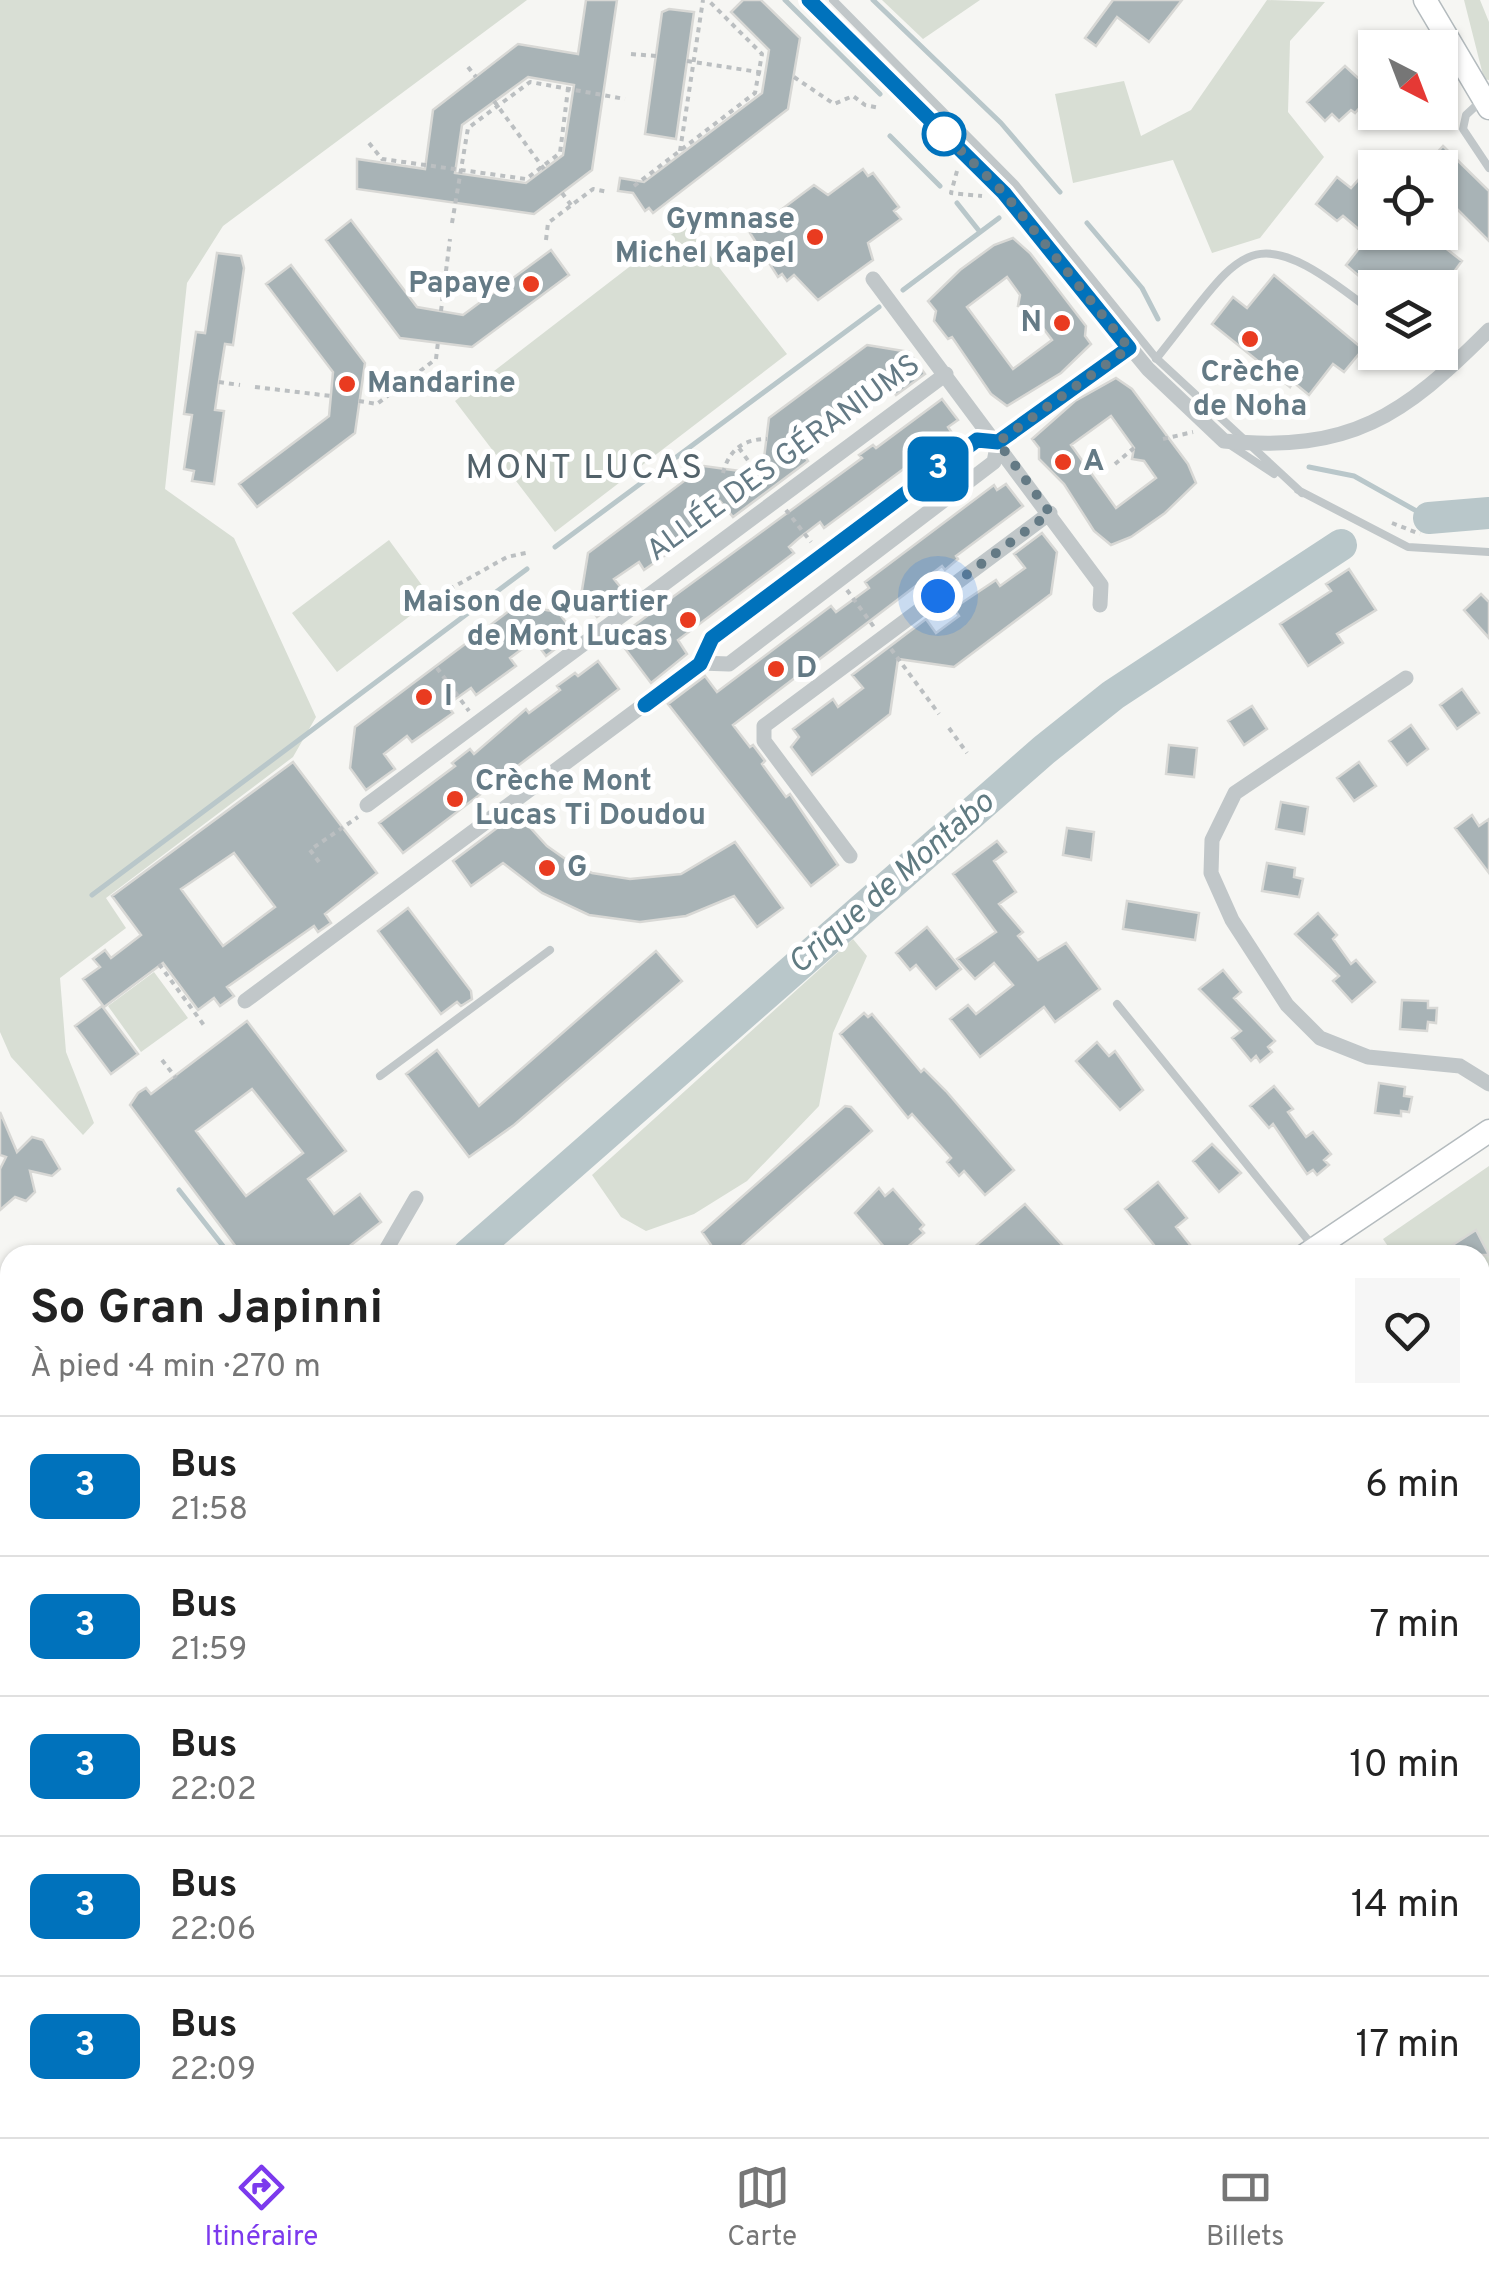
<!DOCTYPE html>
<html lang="fr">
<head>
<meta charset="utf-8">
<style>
  :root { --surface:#fff; --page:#f6f6f6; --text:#222; --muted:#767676; --line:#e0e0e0; --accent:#7c3aed }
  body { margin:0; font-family:Overpass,sans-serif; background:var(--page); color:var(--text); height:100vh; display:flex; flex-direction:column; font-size:38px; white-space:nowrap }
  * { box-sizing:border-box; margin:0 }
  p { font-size:32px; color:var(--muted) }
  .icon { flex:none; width:55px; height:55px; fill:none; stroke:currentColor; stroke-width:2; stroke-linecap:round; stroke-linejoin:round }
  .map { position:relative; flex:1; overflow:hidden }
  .panel { position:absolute; left:0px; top:1245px; width:1490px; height:892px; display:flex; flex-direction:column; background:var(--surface); border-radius:30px 30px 0 0; box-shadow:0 2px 8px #0004 }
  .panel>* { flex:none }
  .badge { padding:0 20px; border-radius:15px; font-size:35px; line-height:65px }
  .needle { width:65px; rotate:138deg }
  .tools { position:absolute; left:1358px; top:30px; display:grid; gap:20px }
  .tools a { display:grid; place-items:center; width:100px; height:100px; border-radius:0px; background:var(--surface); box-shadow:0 2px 8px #0004; font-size:50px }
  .you { position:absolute; width:50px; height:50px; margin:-25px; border:8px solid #fff; border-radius:50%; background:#1a73e8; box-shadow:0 0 0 15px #1a73e833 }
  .map>.badge { position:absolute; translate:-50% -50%; box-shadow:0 0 0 5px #fff }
  .round { display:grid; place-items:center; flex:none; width:105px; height:105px; border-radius:0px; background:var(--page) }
  .head { display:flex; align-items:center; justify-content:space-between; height:170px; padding:0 30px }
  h1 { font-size:48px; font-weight:700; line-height:75px }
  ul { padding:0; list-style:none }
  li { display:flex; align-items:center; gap:30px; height:140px; padding:0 30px; border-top:2px solid var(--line) }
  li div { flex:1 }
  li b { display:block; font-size:38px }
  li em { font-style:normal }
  li .badge { min-width:110px; font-weight:700; text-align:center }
  .tabs { display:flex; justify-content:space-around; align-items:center; height:140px; border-top:2px solid var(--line); background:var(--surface); font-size:28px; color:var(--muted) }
  .tabs a { display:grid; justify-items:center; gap:5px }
  .tabs .active { color:var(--accent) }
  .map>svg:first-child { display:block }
  .built { fill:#e4e6e4 }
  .green { fill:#d8ded4 }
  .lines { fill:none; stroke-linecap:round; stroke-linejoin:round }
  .stream { stroke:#b9c7ca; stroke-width:5 }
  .river { stroke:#b9c7ca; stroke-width:32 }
  .building { fill:#a8b3b6; stroke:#d8d8d5; stroke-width:2.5; fill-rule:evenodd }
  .secondary-casing { stroke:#b4bbbe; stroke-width:25 }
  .path { stroke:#bbbfc1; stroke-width:4; stroke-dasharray:5 5; stroke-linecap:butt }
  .service { stroke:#c1c7c9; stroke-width:8 }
  .minor { stroke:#c1c7c9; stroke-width:15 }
  .secondary { stroke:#fff; stroke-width:22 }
  .line-casing { stroke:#fff; stroke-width:22 }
  .line { stroke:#0072bc; stroke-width:15 }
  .walk { stroke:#647a85; stroke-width:10; stroke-dasharray:0 18 }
  .stop-dot { fill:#fff; stroke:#0072bc; stroke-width:5 }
  .poi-dot { fill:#e93b20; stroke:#fff; stroke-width:4 }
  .labels { text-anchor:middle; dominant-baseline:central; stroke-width:10; stroke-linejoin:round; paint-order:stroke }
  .poi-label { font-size:30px; font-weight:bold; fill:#647a85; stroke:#fff; text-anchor:start }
  .street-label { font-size:30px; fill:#647a85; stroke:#fff }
  .water-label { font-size:32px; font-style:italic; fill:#607b82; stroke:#fff }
  .quarter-label { font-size:35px; letter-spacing:2.5px; fill:#52626a; stroke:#fff }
</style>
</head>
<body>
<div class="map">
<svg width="1489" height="2137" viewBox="0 0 1489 2137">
  <rect width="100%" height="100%" fill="#f6f6f3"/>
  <path class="built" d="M1489 1335V1541L1480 1542V1340Z
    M1489 1710V2053L1480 2055V1713Z
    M3 2004 10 2029V2128H38L40 2137H0Z"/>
  <path class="green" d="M0 0H527L223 226 187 283 165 489 234 538 316 717 293 757 106 898 126 928 60 978 66 1052 94 1123 83 1135 11 1057 0 1032Z
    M882 0H980L923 39Z
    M1267 0 1325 2 1290 41 1288 112 1324 157 1260 238 1212 253 1173 160 1073 183 1055 94 1124 81 1141 136 1191 110Z
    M1464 0H1480L1489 22V80L1484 79Z
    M685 224 787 354 555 532 455 401Z
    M389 540 432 599 337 672 292 613Z
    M853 939 867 956 833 1033 819 1106 747 1181 694 1214 646 1231 621 1217 592 1175Z
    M154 972 188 1018 141 1052 108 1006Z
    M1489 1166V1335L1480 1340V1255H1394L1383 1239Z
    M1489 2053V2137H1158L1156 2128H1480V2055Z"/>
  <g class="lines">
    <path class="stream" d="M785 0 880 94
      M873 0 1001 123 1060 192
      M890 136 940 186
      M957 203 980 232
      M1087 223 1142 288 1158 319
      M903 290 999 218
      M1309 467 1354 476 1429 518
      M555 547 879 307
      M92 895 527 569
      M179 1190 230 1255"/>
    <path class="river" d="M1429 518 1489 513
      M468 1255 1044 750 1113 695 1341 545
      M0 1463 10 1460"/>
  </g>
  <path class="building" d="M586 0H617L592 170 534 214 357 189V159L425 169 433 110 518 44 578 54ZM528 77 574 85 563 155 526 183 455 173 462 125Z
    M743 0H761L800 38 788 109 653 213 649 208 645 211 633 193 618 191 620 178 644 182 762 93 769 50 731 12Z
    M1113 0H1182L1149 42 1117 17 1096 46 1085 38Z
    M669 9 694 12 676 139 645 134 662 12Z
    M1375 58V90L1355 113 1351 110 1339 121 1332 114 1325 121 1307 102 1345 66 1358 78Z
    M1443 146 1489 191V241L1440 192V168H1423Z
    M863 169 868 176 873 173 899 207 894 211 901 219 868 243 873 260 818 300 794 275 787 281 782 274 778 277 750 233 814 185 828 195Z
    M1337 177 1351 188 1360 178 1374 189 1363 203 1375 214V232H1425L1462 261 1442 288H1373L1346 265 1368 237 1343 216 1337 221 1316 204Z
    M351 220 417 307 463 315 551 250 569 275 472 347 400 338 326 240Z
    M1013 238 1030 253 1086 326 1085 336 1091 344 1061 373 1007 406 991 394 952 337 948 339 934 321 936 311 928 301 960 270 994 245ZM1007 277 1020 295 1018 306 1028 308 1052 340 1013 369 967 307Z
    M217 253 241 256 244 268 233 345 225 344 219 382 215 410 224 411 214 484 192 481 194 471 184 469 192 415 184 414 196 332 205 333Z
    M291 265 365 363 355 433 257 507 239 484 329 416 333 372 266 284Z
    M1274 275 1363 349 1344 372 1333 364 1309 395 1293 382 1290 387 1212 324 1233 297 1247 308Z
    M867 345 909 352 925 374 896 395 883 379 859 397 864 404 825 434 819 426 796 444 808 461 733 517 720 501 698 518 702 524 674 549 644 570 639 562 614 579 627 595 597 617 581 596 588 553 704 466 762 474 769 418Z
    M1116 378 1132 389 1188 464 1196 483 1165 513 1131 537 1111 545 1094 531 1064 484 1039 459V448L1032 439 1075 401ZM1111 416 1134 448 1132 459 1144 461 1156 478 1116 508 1071 445Z
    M942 399 958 420 948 427 952 433 824 528 820 522 798 539 789 547 794 553 678 640 687 654 651 683 617 638 862 458 859 455 873 445 876 448Z
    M1006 484 1023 506 956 556 958 559 945 570 942 566 733 725 750 747 753 745 765 761 762 764 786 797 790 794 838 865 811 886 668 704 705 676 717 692 831 606 836 612 869 588 865 582 994 485 997 490Z
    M1042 533 1057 552 1051 594 954 667 898 659 890 714 812 775 791 747 799 737 793 729 833 699 838 707 863 688 852 675 926 619 936 633 959 616 954 609 960 604 996 580 1000 586 1025 568 1014 554Z
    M1349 569 1376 610 1337 634 1343 643 1308 666 1280 624 1331 591 1326 584Z
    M1481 594 1489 602V638L1464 610Z
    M517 605 558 612 575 634 546 656 534 640 510 658 516 666 476 695 471 688 447 705 453 713 412 742 407 736 384 754 395 769 366 790 350 768 355 727Z
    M598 661 619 689 403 853 379 823 455 766 452 763 470 749 474 754 526 709 529 713 560 690 557 686 575 673 578 676Z
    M1462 689 1479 713 1457 729 1440 705Z
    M1252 706 1267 729 1244 745 1228 721Z
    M1411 725 1428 749 1407 765 1389 741Z
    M1169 745 1197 748 1194 777 1166 774Z
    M293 762 377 873 325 914 331 923 318 932 314 926 227 987 234 996 220 1006 214 998 198 1010 163 963 104 1007 83 979 100 967 93 959 105 950 111 958 141 935 112 896ZM234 853 275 907 223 946 181 889Z
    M1359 762 1376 786 1354 801 1337 778Z
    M1281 802 1308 807 1304 834 1276 829Z
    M517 813 547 846 571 863 592 873 630 879 681 874 735 842 783 908 757 927 734 896 686 916 640 922 589 915 542 893 503 863 471 886 453 861Z
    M1472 815 1479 826 1489 819V873L1455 828Z
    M1067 828 1094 832 1091 860 1063 855Z
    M997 841 1006 852 994 861 1016 892 999 904 1023 932 1018 936 1038 960 1066 943 1100 989 1055 1022 1044 1007 980 1057 950 1019 968 1005 976 1014 1013 985 994 963 975 979 957 959 996 932 953 874Z
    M1267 863 1295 868 1294 877 1303 879 1299 897 1262 891Z
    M1127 901 1199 913 1195 940 1123 929Z
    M408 908 471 991 472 999 461 1006 457 1002 441 1014 378 931Z
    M1318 913 1337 935 1333 939 1351 964 1356 960 1375 982 1352 1002 1333 981 1339 976 1295 934Z
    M927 927 961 969 936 989 916 965 910 970 896 953Z
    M656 951 682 981 514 1125 469 1157 406 1074 437 1050 479 1106Z
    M1223 970 1241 992 1234 998 1275 1041 1268 1047 1272 1052 1260 1062 1256 1056 1251 1061 1232 1038 1241 1031 1199 989Z
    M1402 1000 1428 1001V1008H1437L1436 1023 1428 1022 1427 1031 1400 1029Z
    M102 1006 138 1054 111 1074 75 1026Z
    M864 1013 868 1017 872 1014 921 1072 924 1069 946 1091 1014 1170 985 1195 964 1171 959 1176 947 1162 951 1158 912 1114 908 1118 840 1034Z
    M247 1021 346 1151 308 1179 334 1214 360 1194 381 1222 338 1255H242L130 1105 138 1093 146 1088 151 1094ZM252 1089 303 1153 246 1196 196 1131Z
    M1097 1042 1109 1056 1115 1051 1143 1090 1120 1110 1076 1061Z
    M1379 1083 1405 1087 1404 1096 1412 1097 1409 1112 1401 1111V1116L1375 1113Z
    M1274 1086 1293 1109 1288 1112 1306 1137 1313 1132 1331 1154 1324 1160 1329 1165 1317 1175 1313 1170 1307 1174 1273 1124 1269 1128 1250 1106Z
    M845 1106 851 1107 872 1131 731 1255H718L702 1232Z
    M0 1112 17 1152 32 1137 43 1140 60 1169 52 1176 30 1171 35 1192 26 1201 15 1197 0 1210V1169L6 1157 0 1155Z
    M1212 1144 1241 1173 1219 1192 1193 1161Z
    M1158 1182 1187 1218 1176 1227 1198 1255H1142L1154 1245 1125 1209Z
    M879 1188 885 1196 893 1189 924 1225 920 1229 924 1233 898 1255H891L855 1213Z
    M1025 1204 1071 1255H965Z
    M1476 1230 1489 1255H1437Z"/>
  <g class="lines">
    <g class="secondary-casing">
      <path id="secondary" d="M1425 0 1489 108
        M1305 1255 1489 1131
        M413 2137 420 2128"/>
    </g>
    <path class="path" d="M631 54 656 56
      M687 61 765 73
      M468 67 476 77
      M794 77 834 104 853 96 865 105 880 108
      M494 101 544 169
      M369 143 382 159 526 179 560 153 568 89
      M680 151 703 0
      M957 171 951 193 982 196
      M634 186 755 93 762 54 708 0
      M562 193 571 205
      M452 223 468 128 530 82 625 99
      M546 240 548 223 593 189 608 192
      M441 311 450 239
      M412 377 436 359 438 342
      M219 382 240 385
      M255 387 331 396
      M359 401 377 404 398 388
      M1163 439 1193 432
      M739 448 768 488
      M1115 464 1134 448
      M723 473C729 450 743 439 767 439
      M786 510 811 542
      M1392 523 1420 534
      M847 590 874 627
      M432 599 507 557 530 552
      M891 649 939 714
      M437 668 469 711
      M949 728 967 753
      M511 768 518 777
      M319 862 310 850 358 817
      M159 964 206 1028
      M162 1060 176 1078
      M0 1426 10 1423"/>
    <path class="service" d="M833 0 1015 184 1156 358 1302 493
      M1480 102 1466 115 1463 129 1489 168
      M1156 359C1246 247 1246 212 1375 314
      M1227 443 1274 474
      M1298 490 1408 547 1489 552
      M1117 1004 1312 1245
      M380 1076 550 950
      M260 2128 262 2137
      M1096 2128 1121 2137
      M500 2137 504 2128
      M769 2137 771 2128"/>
    <path class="minor" d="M809 0 1003 193 1148 369 1224 441C1351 453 1403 416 1489 330
      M873 279 1101 585 1100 605
      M700 663 729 664 994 462 998 442
      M1406 678 1235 793 1212 840 1211 873 1232 920 1287 1005 1320 1038 1368 1057 1460 1066 1489 1084
      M367 805 946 374
      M850 856 764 741V726L1050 513
      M245 1001 700 663 712 638 977 440 998 442 1129 348
      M383 1255 416 1198
      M0 1672H10
      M1141 2128 1143 2137"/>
    <use href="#secondary" class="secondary"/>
  </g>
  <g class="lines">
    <g class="line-casing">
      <path id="line" d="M645 705 700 664 712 638 977 440 998 442 1129 348 1004 193 809 0"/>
    </g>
    <use href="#line" class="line"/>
    <path class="walk" d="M938 596 1050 513 998 442 1129 348 1004 193 931 121 944 134"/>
  </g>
  <circle class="stop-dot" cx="944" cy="134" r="20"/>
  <g class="poi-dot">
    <circle cx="815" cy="237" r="10"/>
    <circle cx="531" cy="284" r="10"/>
    <circle cx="1062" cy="323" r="10"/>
    <circle cx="1250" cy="339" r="10"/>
    <circle cx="347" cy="384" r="10"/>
    <circle cx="1063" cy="462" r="10"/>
    <circle cx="688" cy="620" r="10"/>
    <circle cx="776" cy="669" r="10"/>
    <circle cx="424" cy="697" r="10"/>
    <circle cx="455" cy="799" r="10"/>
    <circle cx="547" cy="868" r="10"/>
  </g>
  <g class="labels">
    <g class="poi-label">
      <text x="795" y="220" text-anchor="end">Gymnase<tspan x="795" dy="34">Michel Kapel</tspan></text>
      <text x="511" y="284" text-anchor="end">Papaye</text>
      <text x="1042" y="323" text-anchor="end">N</text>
      <text x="1250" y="373" text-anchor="middle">Crèche<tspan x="1250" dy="34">de Noha</tspan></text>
      <text x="367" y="384">Mandarine</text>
      <text x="1083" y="462">A</text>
      <text x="668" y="603" text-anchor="end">Maison de Quartier<tspan x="668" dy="34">de Mont Lucas</tspan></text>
      <text x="796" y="669">D</text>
      <text x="444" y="697">I</text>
      <text x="475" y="782">Crèche Mont<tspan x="475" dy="34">Lucas Ti Doudou</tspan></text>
      <text x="567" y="868">G</text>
    </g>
    <g class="street-label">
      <text transform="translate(784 459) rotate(-36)">ALLÉE DES GÉRANIUMS</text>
    </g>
    <g class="water-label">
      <text transform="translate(892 884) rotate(-41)">Crique de Montabo</text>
    </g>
    <g class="quarter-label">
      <text x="585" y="469">MONT LUCAS</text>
    </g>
  </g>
</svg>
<div class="tools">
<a><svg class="needle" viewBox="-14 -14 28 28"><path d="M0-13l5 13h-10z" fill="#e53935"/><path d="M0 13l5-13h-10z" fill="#767676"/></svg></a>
<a><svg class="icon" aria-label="locate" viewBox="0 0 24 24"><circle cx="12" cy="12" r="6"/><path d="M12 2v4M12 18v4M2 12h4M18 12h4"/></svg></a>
<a><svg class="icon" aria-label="layers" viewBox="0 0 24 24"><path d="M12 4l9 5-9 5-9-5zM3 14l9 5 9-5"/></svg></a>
</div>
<div class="you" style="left:938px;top:596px"></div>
<b class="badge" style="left:938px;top:469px;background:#0072bc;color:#fff">3</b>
<section class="panel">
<div class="head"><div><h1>So Gran Japinni</h1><p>À pied · 4 min · 270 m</p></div><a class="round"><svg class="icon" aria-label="heart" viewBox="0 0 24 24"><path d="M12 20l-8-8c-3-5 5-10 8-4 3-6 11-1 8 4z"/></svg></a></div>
<ul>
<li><span class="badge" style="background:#0072bc;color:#fff">3</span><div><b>Bus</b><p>21:58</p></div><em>6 min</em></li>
<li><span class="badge" style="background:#0072bc;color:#fff">3</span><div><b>Bus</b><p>21:59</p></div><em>7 min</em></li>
<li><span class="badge" style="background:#0072bc;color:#fff">3</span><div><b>Bus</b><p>22:02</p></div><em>10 min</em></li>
<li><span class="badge" style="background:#0072bc;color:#fff">3</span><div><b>Bus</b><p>22:06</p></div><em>14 min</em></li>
<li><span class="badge" style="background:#0072bc;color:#fff">3</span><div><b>Bus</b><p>22:09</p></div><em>17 min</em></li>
</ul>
</section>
</div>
<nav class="tabs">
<a class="active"><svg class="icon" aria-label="directions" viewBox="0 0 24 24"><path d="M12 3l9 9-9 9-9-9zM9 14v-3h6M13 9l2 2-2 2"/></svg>Itinéraire</a>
<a><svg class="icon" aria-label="map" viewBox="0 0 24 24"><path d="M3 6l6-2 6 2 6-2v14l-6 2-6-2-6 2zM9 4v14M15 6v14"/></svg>Carte</a>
<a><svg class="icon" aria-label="tickets" viewBox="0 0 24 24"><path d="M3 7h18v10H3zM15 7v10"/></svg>Billets</a>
</nav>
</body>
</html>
